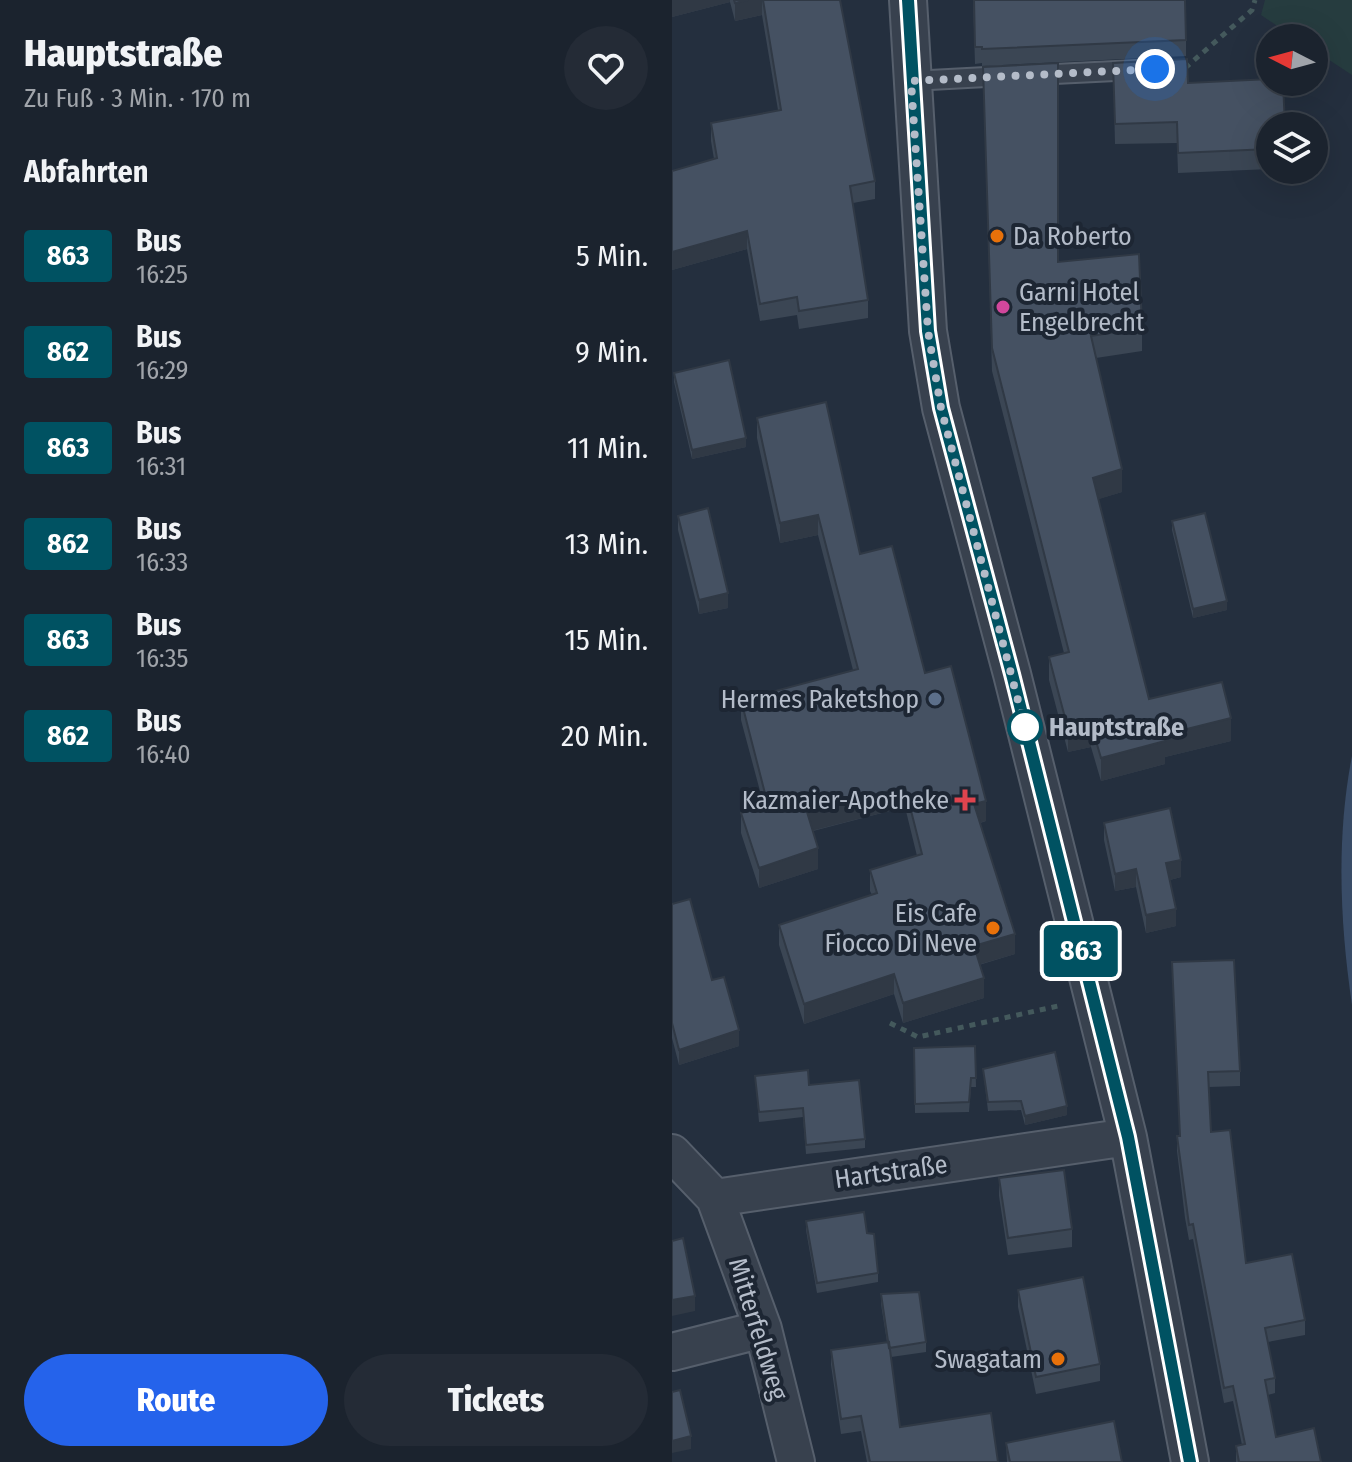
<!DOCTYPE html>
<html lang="de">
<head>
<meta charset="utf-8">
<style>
  :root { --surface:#1b232e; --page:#242b36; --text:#f1f3f6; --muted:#a0a4aa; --line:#39404a; --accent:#2563eb }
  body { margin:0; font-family:"Fira Sans Condensed",sans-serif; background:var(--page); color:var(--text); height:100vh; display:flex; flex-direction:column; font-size:30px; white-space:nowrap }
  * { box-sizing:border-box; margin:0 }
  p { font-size:26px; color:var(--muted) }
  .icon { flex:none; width:44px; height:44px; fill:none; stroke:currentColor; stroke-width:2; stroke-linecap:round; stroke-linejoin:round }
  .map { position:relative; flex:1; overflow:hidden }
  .sheet { display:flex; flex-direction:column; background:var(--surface); width:672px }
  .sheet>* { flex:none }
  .badge { padding:0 16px; border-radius:6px; font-size:28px; line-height:52px }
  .needle { width:52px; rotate:276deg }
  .tools { position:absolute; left:584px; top:24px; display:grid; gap:16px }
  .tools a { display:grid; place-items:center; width:72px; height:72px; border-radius:50%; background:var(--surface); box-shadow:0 8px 32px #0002,0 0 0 2px var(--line); font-size:40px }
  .you { position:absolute; width:40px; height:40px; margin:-20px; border:6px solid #fff; border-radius:50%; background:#1a73e8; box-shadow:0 0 0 12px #1a73e833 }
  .map>.badge { position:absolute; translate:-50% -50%; box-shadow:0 0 0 4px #fff }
  h2 { padding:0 24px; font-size:30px; line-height:72px }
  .round { display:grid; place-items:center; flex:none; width:84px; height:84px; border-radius:42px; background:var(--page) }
  .overview { display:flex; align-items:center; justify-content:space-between; height:136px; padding:0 24px }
  h1 { font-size:38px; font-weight:800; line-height:60px }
  .action { display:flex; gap:16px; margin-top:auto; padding:16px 24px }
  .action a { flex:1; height:92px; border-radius:48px; background:var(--accent); color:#fff; font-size:32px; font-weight:800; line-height:92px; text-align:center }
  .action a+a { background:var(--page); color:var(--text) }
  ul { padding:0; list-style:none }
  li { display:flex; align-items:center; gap:24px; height:96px; padding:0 24px }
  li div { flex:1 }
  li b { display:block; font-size:30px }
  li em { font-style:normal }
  li .badge { min-width:88px; font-weight:700; text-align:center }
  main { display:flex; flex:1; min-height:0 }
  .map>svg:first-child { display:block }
  .green { fill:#263c3f }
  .water { fill:#394c67 }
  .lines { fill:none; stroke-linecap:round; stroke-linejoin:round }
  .service-casing { stroke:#565f6c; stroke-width:22 }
  .minor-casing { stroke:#565f6c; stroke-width:40 }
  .path { stroke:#44595c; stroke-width:5; stroke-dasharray:6 6; stroke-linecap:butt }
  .service { stroke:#38414e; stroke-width:18 }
  .minor { stroke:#38414e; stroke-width:36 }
  .wall { fill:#3b4654 }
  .shaded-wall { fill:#303945 }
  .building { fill:#455162; stroke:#303945; stroke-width:2 }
  .line-casing { stroke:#fff; stroke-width:18 }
  .line { stroke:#005262; stroke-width:12 }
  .walk { stroke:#b4bcc9; stroke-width:8; stroke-dasharray:0 14.4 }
  .food-dot { fill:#e8710a; stroke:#1d2633; stroke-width:3 }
  .hotel-dot { fill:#d1479c; stroke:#1d2633; stroke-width:3 }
  .service-dot { fill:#5c6f8a; stroke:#1d2633; stroke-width:3 }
  .stop-dot { fill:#fff; stroke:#005262; stroke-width:4 }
  .health-dot { fill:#e0444e; stroke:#1d2633; stroke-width:3 }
  .labels { text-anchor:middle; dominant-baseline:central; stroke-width:8; stroke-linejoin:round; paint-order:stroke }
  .poi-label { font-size:26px; fill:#b4bcc9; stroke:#1d2633; text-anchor:end }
  .stop-label { font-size:26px; font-weight:bold; fill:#b4bcc9; stroke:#1d2633; text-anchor:start }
  .street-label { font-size:26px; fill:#b4bcc9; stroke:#1d2633 }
</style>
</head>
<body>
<main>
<section class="sheet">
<div class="overview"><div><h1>Hauptstraße</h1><p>Zu Fuß · 3 Min. · 170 m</p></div><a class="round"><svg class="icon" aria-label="heart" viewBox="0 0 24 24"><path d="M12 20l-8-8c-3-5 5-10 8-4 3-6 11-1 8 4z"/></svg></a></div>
<h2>Abfahrten</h2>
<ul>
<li><span class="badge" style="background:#005262;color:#fff">863</span><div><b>Bus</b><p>16:25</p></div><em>5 Min.</em></li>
<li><span class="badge" style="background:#005262;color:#fff">862</span><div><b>Bus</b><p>16:29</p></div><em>9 Min.</em></li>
<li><span class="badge" style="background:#005262;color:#fff">863</span><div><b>Bus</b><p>16:31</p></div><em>11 Min.</em></li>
<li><span class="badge" style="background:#005262;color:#fff">862</span><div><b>Bus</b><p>16:33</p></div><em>13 Min.</em></li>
<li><span class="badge" style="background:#005262;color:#fff">863</span><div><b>Bus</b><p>16:35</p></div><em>15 Min.</em></li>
<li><span class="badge" style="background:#005262;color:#fff">862</span><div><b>Bus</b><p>16:40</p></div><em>20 Min.</em></li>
</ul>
<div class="action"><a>Route</a><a>Tickets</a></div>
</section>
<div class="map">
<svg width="680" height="1462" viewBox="0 0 680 1462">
  <rect width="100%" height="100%" fill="#242f3e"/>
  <path class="green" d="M593 0H680V75L642 50V38H623L589 15Z"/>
  <path class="water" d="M680 756V1005C668 924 664 837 680 756Z"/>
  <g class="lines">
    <g class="service-casing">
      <path id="service" d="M362 75 464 70
        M239 81 333 76"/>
    </g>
    <g class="minor-casing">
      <path id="minor" d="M236 0 256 331 269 408 340 674 456 1137 518 1462
        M0 1153 43 1198 91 1329 124 1462
        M43 1198 456 1137
        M0 1352 91 1329"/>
    </g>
    <path class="path" d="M513 68 580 10 583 0
      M218 1023 246 1037 386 1006"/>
    <use href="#service" class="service"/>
    <use href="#minor" class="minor"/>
  </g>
  <path class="wall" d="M0 0H168L203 181V199L181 203 196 300V318L127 329 125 315 88 321 75 249 0 270V171L42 159 39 141V123L106 110 90 15 63 21 58 2 0 17Z
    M301 0 514 40V56L310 66V63L303 64Z
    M441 63 516 83 598 126V169L506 173 505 143 443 144Z
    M311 67 386 262 470 328V351L424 358 450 492 426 499 477 699 559 741 493 757V764L429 781 419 747 396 752 377 680V657L392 653 320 371Z
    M2 373 74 447 20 459 2 382Z
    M85 418 188 554 253 673 314 821 308 823 343 954 307 965 312 998 231 1023 222 994 132 1024 107 945V925L200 895 198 891V870L245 856 233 807 141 831 146 869 87 888 69 833V813L92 806 69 720V700L181 670 146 535 108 543 85 438Z
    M6 516 56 608 27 614 6 530Z
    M500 521 555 610 521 618 500 530Z
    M432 823 509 877 498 880 504 926 474 933 464 887 443 891 432 840Z
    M0 904 40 980 67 1046 7 1065 0 1038Z
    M500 962 568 1071V1086L537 1087 539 1132 574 1263 633 1320V1335L596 1342 603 1378V1393L596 1395 604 1437 649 1462H564V1446L570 1445 561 1401 552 1403 521 1239 517 1240 513 1218 505 1151V1136H508Z
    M303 1046 304 1087H299L297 1112 243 1113 242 1048Z
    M311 1069 395 1115 353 1125 349 1110 316 1111Z
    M83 1076 137 1085 193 1139V1148L134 1154 131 1117 87 1122Z
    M327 1178 400 1229V1247L336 1255 327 1196Z
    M134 1221 206 1273V1282L145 1293 134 1230Z
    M346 1290 428 1364V1381L364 1394 346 1307Z
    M209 1294 254 1342V1352L219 1357 228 1427 326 1462H195L189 1431 169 1434 159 1365V1350L215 1342 209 1304Z
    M334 1443 450 1462H335Z"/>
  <path class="shaded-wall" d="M0 0H58V2L0 17Z
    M76 0H90V15L63 21V3Z
    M75 231V249L0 270V252Z
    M74 438V447L20 459V450Z
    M450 469V492L421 501V478Z
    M146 515V535L108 543V523Z
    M56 593V608L27 614V600Z
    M555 601V610L521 618V609Z
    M559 718V741L493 757V764L429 781V758L491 735Z
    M419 724V747L396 752V729Z
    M233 787V807L135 832V812Z
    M314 801V821L302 824V804Z
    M146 848V869L87 888V868Z
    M509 860V877L494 881V863Z
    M464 869V887L443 891V874Z
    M504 909V926L474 933V915Z
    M343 934V954L302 966V946Z
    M222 974V994L132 1024V1004Z
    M312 978V998L231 1023V1003Z
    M67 1030V1046L7 1065V1050Z
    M395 1106V1115L353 1125V1116Z
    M23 1296V1311L0 1316V1300Z
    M19 1436V1449L0 1453V1441Z"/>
  <path class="building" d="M62 0H76L63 3Z
    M91 0H168L203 181 178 186 196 300 127 311 125 297 88 304 75 231 0 252V171L45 158 39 123 109 110Z
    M302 0H513L514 40 310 49V47H303Z
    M515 59 516 83 598 79V82H611L613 126H598V149L506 153 505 122 443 124 441 63Z
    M386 63V262L467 254 470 328 419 336 450 469 421 478 477 699 550 682 559 718 491 735 493 741 429 758 419 724 396 729 377 657 397 652 320 348 311 67Z
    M57 360 74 438 20 450 2 373Z
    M154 402 188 554 220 546 253 673 279 666 314 801 302 804 343 934 302 946 312 978 231 1003 222 974 132 1004 107 925 205 893 198 870 250 854 233 787 135 812 146 848 87 868 69 813 96 805 69 700 186 669 146 515 108 523 85 418Z
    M36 508 56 593 27 600 6 516Z
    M533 513 555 601 521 609 500 521Z
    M498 808 509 860 494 863 504 909 474 915 464 869 443 874 432 823Z
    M18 899 40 980 52 977 67 1030 7 1050 0 1023V904Z
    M562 960 568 1071 536 1072 539 1132 558 1130 574 1263 620 1254 633 1320 593 1328 603 1378 593 1380 604 1437 642 1428 649 1462H567L564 1446 573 1444 561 1386 552 1388 521 1224 517 1225 505 1136H508L500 962Z
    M303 1046 304 1078H299L297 1102 243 1104 242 1048Z
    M383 1052 395 1106 353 1116 349 1101 316 1102 311 1069Z
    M136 1070 137 1085 187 1080 193 1139 134 1145 131 1108 87 1112 83 1076Z
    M392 1170 400 1229 336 1238 327 1178Z
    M192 1212 195 1233 202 1234 206 1273 145 1283 134 1221Z
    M11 1238 23 1296 0 1300V1241Z
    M411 1277 428 1364 364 1377 346 1290Z
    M247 1292 254 1342 217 1348 209 1294Z
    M217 1342 228 1427 319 1413 326 1462H198L189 1416 169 1419 159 1350Z
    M8 1390 19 1436 0 1441V1392Z
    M442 1421 450 1462H338L334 1443Z"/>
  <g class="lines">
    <g class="line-casing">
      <path id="line" d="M236 0 256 331 269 408 340 674 456 1137 518 1462"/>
    </g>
    <use href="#line" class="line"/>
    <path class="walk" d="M353 727 269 408 256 331 239 81 483 69"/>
  </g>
  <g class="food-dot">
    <circle cx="325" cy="236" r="8"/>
    <circle cx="321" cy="928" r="8"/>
    <circle cx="386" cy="1359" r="8"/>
  </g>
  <circle class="hotel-dot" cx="331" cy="307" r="8"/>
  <circle class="service-dot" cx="263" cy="699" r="8"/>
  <circle class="stop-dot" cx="353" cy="727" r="16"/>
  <path class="health-dot" d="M289 788h8v8h8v8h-8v8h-8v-8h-8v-8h8z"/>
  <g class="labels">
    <g class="poi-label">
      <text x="341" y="236" text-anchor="start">Da Roberto</text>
      <text x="347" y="292" text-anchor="start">Garni Hotel<tspan x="347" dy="30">Engelbrecht</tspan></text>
      <text x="247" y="699">Hermes Paketshop</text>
      <text x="277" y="800">Kazmaier-Apotheke</text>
      <text x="305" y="913">Eis Cafe<tspan x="305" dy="30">Fiocco Di Neve</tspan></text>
      <text x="370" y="1359">Swagatam</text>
    </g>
    <g class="stop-label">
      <text x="377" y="727">Hauptstraße</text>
    </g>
    <g class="street-label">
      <text transform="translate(219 1172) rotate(-8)">Hartstraße</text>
      <text transform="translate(86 1329) rotate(73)">Mitterfeldweg</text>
    </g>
  </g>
</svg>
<div class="tools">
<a><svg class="needle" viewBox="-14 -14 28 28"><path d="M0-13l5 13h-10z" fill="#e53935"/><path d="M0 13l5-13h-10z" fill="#a0a4aa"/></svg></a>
<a><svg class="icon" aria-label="layers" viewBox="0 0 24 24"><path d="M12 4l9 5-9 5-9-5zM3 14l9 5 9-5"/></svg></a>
</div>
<div class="you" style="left:483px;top:69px"></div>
<b class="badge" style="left:409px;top:951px;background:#005262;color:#fff">863</b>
</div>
</main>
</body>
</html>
